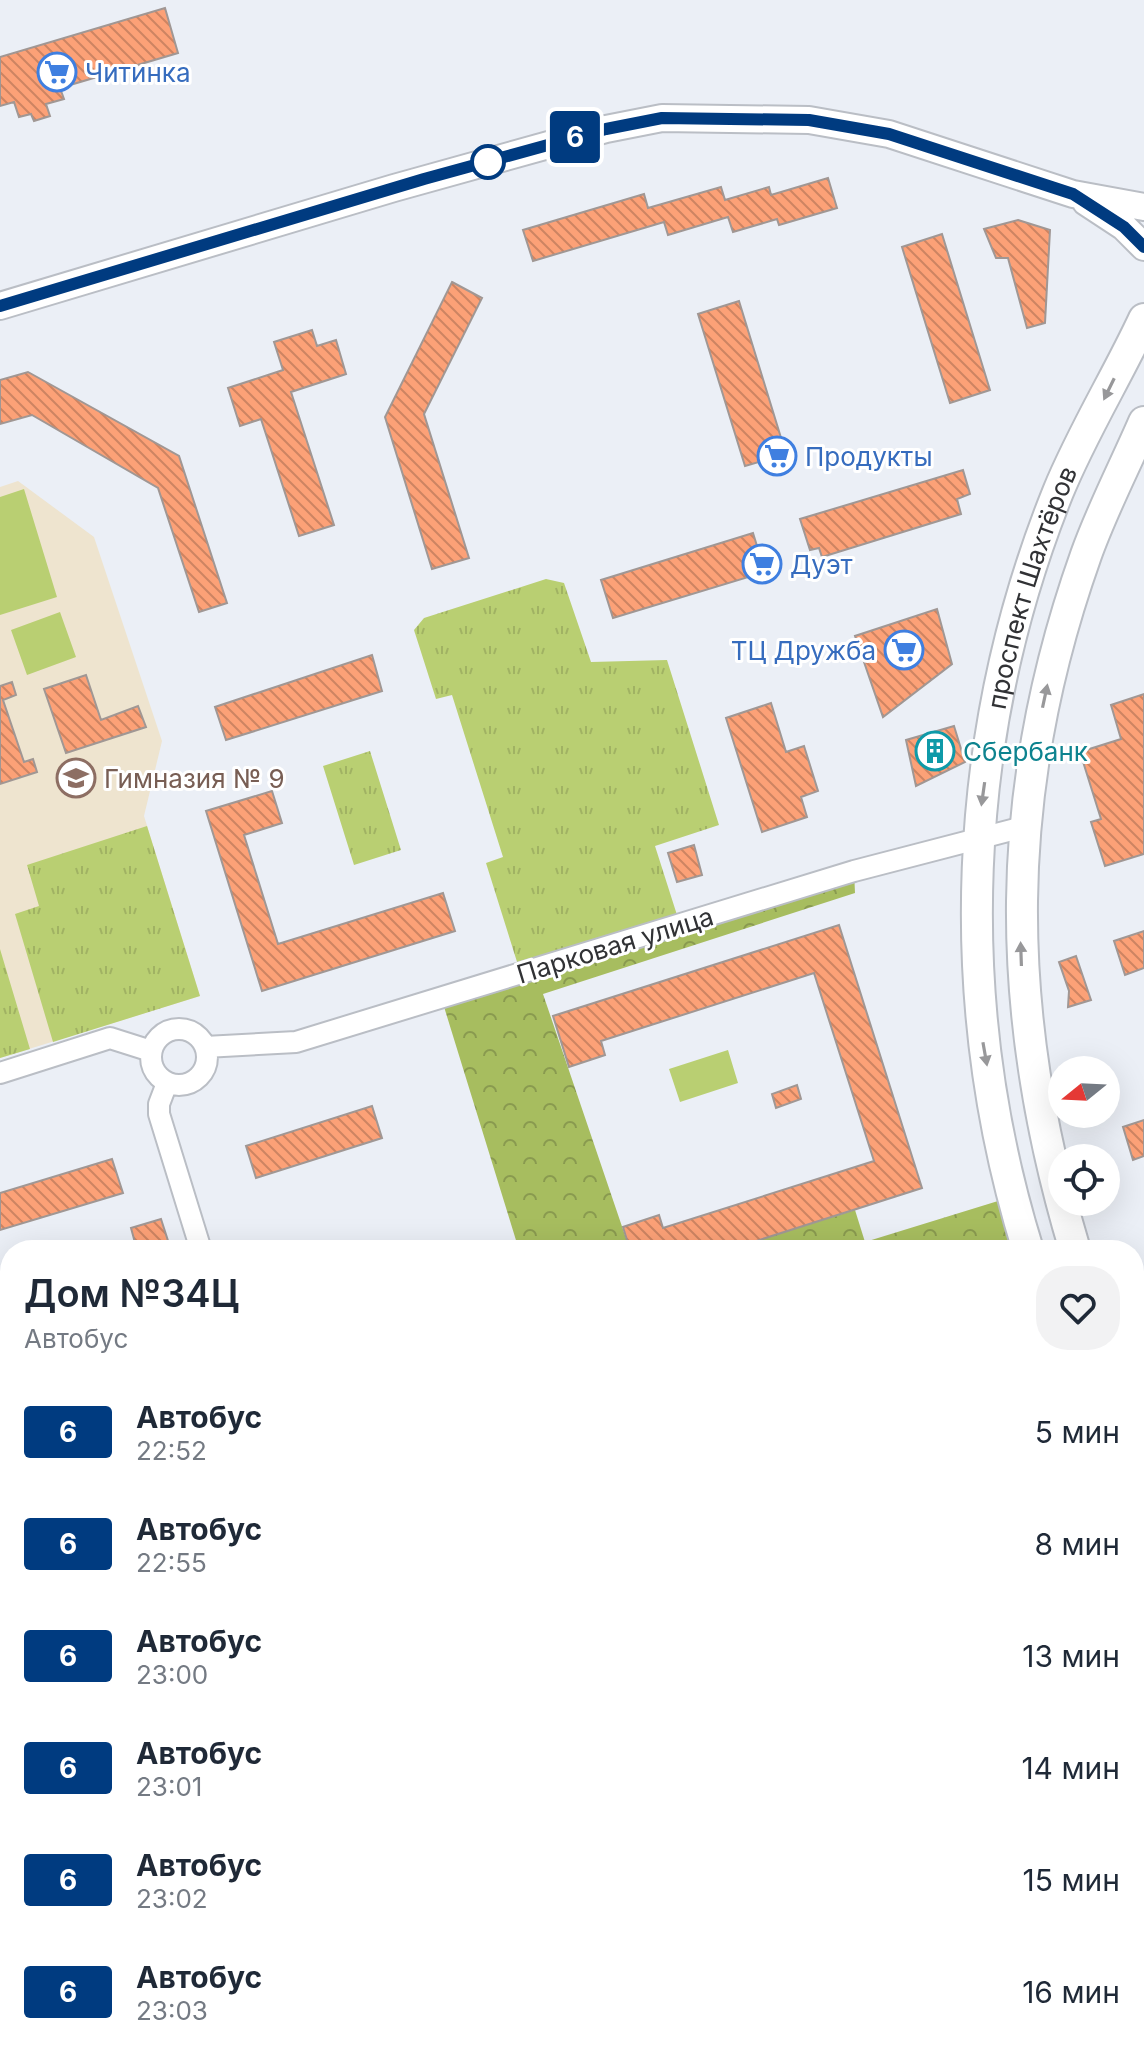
<!DOCTYPE html>
<html lang="ru">
<head>
<meta charset="utf-8">
<style>
  :root { --surface:#fff; --page:#f2f2f3; --text:#1f2937; --muted:#747a83 }
  body { margin:0; font-family:Inter,sans-serif; background:var(--page); color:var(--text); height:100vh; display:flex; flex-direction:column; font-size:30px; white-space:nowrap }
  * { box-sizing:border-box; margin:0 }
  p { font-size:26px; color:var(--muted) }
  .icon { flex:none; width:44px; height:44px; fill:none; stroke:currentColor; stroke-width:2; stroke-linecap:round; stroke-linejoin:round }
  .map { position:relative; flex:1; overflow:hidden }
  .panel { position:absolute; left:0px; top:1240px; width:1144px; height:826px; display:flex; flex-direction:column; background:var(--surface); border-radius:32px 32px 0 0; box-shadow:0 8px 32px #0002 }
  .panel>* { flex:none }
  .badge { padding:0 16px; border-radius:6px; font-size:28px; line-height:52px }
  .needle { width:52px; rotate:252deg }
  .fabs { position:absolute; left:1048px; top:1056px; display:grid; gap:16px }
  .fabs a { display:grid; place-items:center; width:72px; height:72px; border-radius:50%; background:var(--surface); box-shadow:0 8px 32px #0002; font-size:40px }
  .map>.badge { position:absolute; translate:-50% -50%; box-shadow:0 0 0 4px #fff }
  .round { display:grid; place-items:center; flex:none; width:84px; height:84px; border-radius:32px; background:var(--page) }
  .head { display:flex; align-items:center; justify-content:space-between; height:136px; padding:0 24px }
  h1 { font-size:38px; font-weight:600; line-height:60px }
  ul { padding:0; list-style:none }
  li { display:flex; align-items:center; gap:24px; height:112px; padding:0 24px }
  li div { flex:1 }
  li b { display:block; font-size:30px }
  li em { font-style:normal }
  li .badge { min-width:88px; font-weight:700; text-align:center }
  .map>svg:first-child { display:block }
  .education { fill:#eee4cf }
  .grass { fill:url(#grass-tufts) }
  .forest { fill:url(#forest-crowns) }
  .pitch { fill:#b9cf72 }
  .building { fill:url(#building-back-hatch); stroke:#a09794; stroke-width:2 }
  .lines { fill:none; stroke-linecap:round; stroke-linejoin:round }
  .minor-casing { stroke:#babec5; stroke-width:24 }
  .tertiary-casing { stroke:#babec5; stroke-width:30 }
  .secondary-casing { stroke:#babec5; stroke-width:34 }
  .minor { stroke:#fff; stroke-width:20 }
  .tertiary { stroke:#fff; stroke-width:26 }
  .secondary { stroke:#fff; stroke-width:30 }
  .oneway { fill:#98989a }
  .line-casing { stroke:#fff; stroke-width:18 }
  .line { stroke:#003b80; stroke-width:12 }
  .stop-dot { fill:#fff; stroke:#003b80; stroke-width:4 }
  .labels { text-anchor:middle; dominant-baseline:central; stroke-width:6; stroke-linejoin:round; paint-order:stroke }
  .shop-label { font-size:26px; fill:#366cbe; stroke:#fff; text-anchor:start }
  .street-label { font-size:26px; fill:#313235; stroke:#fff }
  .culture-label { font-size:26px; fill:#0d838f; stroke:#fff; text-anchor:start }
  .education-label { font-size:26px; fill:#785e54; stroke:#fff; text-anchor:start }
</style>
</head>
<body>
<div class="map">
<svg width="1144" height="2065" viewBox="0 0 1144 2065">
  <defs>
    <pattern id="grass-tufts" width="24" height="20" patternUnits="userSpaceOnUse" patternTransform="scale(2)"><rect width="24" height="20" fill="#b9cf72"/><path d="M3 7l-1-3M5 7V3M7 7l1-3M15 17l-1-3M17 17v-4M19 17l1-3" fill="none" stroke="#a0b263"/></pattern>
    <pattern id="forest-crowns" width="20" height="18" patternUnits="userSpaceOnUse" patternTransform="scale(2)"><rect width="20" height="18" fill="#a7bd5f"/><path d="M2 6a3 3 0 1 1 6 0M12 15a3 3 0 1 1 6 0" fill="none" stroke="#899a4f"/></pattern>
    <pattern id="building-back-hatch" width="6" height="6" patternUnits="userSpaceOnUse" patternTransform="scale(2)"><rect width="6" height="6" fill="#fca177"/><path d="M-1 5l2 2M0 0l6 6M5-1l2 2" fill="none" stroke="#cd8462"/></pattern>
  </defs>
  <rect width="100%" height="100%" fill="#ebeff6"/>
  <path class="education" d="M18 481 94 537 162 741 144 816 200 996 0 1058V487Z
    M10 1359V1658L0 1661V1362Z"/>
  <path class="grass" d="M546 579 564 583 591 662 667 660 719 825 655 846 677 915 518 965 486 863 503 857 452 695 436 699 414 630 424 618Z
    M370 751 401 850 354 865 323 766Z
    M147 826 200 996 53 1042 15 914 39 906 27 865Z
    M0 949 30 1049 0 1058Z"/>
  <path class="forest" d="M854 871 855 893 543 994 630 1250H519L441 997Z
    M1011 1197 1028 1250H728L855 1210 865 1242Z
    M1144 1813V2065H771L768 2056H1134V1818Z"/>
  <path class="pitch" d="M24 489 57 597 0 615V497Z
    M60 612 76 657 27 675 11 630Z
    M728 1050 738 1083 680 1102 669 1069Z"/>
  <path class="building" d="M165 8 178 53 60 88 64 99 46 104 50 116 34 121 31 114 19 117 14 102 0 106V57Z
    M828 178 837 208 779 225 777 219 733 232 728 217 668 235 664 222 533 261 523 230 644 194 648 208 721 187 725 200 769 187 771 195Z
    M1018 220 1050 230 1045 323 1027 328 1008 258H996L984 229Z
    M942 234 990 390 950 403 902 247Z
    M452 282 482 298 424 414 469 558 432 569 385 417Z
    M739 301 786 454 745 466 698 314Z
    M312 330 317 346 336 340 346 374 291 392 334 525 299 536 261 419 240 426 228 388 283 370 274 342Z
    M28 372 179 456 227 603 199 612 158 488 32 415 0 424V380Z
    M963 470 970 494 957 499 961 514 822 557 819 548 810 550 800 519Z
    M753 533 765 572 613 618 601 580Z
    M937 609 952 664 883 717 855 636Z
    M372 655 382 691 226 740 215 707Z
    M86 675 101 720 138 706 146 727 66 753 44 689Z
    M12 682 16 695 3 700 24 762 33 759 37 772 0 784V686Z
    M1144 694V854L1105 866 1091 822 1101 819 1080 752 1121 739 1111 705Z
    M771 703 786 752 804 746 818 791 801 797 807 817 762 832 726 718Z
    M954 726 965 762 916 786 906 740Z
    M272 791 282 823 244 835 278 944 443 893 455 931 262 991 206 811Z
    M694 845 702 875 677 882 668 853Z
    M839 925 922 1188 728 1250H630L623 1227 659 1215 663 1228 874 1161 814 973 601 1041 605 1055 569 1067 553 1016Z
    M1144 931V968L1125 975 1114 941Z
    M1076 956 1091 1000 1068 1007 1069 991 1059 962Z
    M797 1085 801 1099 776 1108 772 1094Z
    M372 1106 382 1138 256 1178 246 1146Z
    M1144 1120V1156L1133 1160 1123 1127Z
    M112 1159 123 1193 0 1230V1193Z
    M161 1219 171 1250H137L131 1228Z"/>
  <g class="lines">
    <g class="minor-casing">
      <path id="minor" d="M151 1057a28 28 0 1 1 56 0a28 28 0 1 1-56 0Z
        M205 1047 296 1042 854 871 1023 827
        M0 1073 110 1038 151 1051
        M167 1083 159 1104V1114L201 1250
        M453 2056 456 2065"/>
    </g>
    <g class="tertiary-casing">
      <path id="tertiary" d="M1086 202 1124 227 1144 247
        M0 306 394 188 606 129 662 118 809 120 889 134 1073 194 1144 207"/>
    </g>
    <g class="secondary-casing">
      <g id="secondary">
        <path id="s1" d="M1028 1250C951 1002 961 733 1058 492 1082 433 1117 377 1144 319"/>
        <path d="M1075 1250C1003 1011 1002 791 1086 555 1102 510 1125 466 1144 422"/>
        <path d="M1134 1445 1144 1479"/>
        <path d="M1134 1589 1144 1621"/>
      </g>
    </g>
    <use href="#minor" class="minor"/>
    <use href="#tertiary" class="tertiary"/>
    <use href="#secondary" class="secondary"/>
  </g>
  <defs><path id="oneway-solid" d="M-6-.8H1V-3.2L6.5 0L1 3.2V.8H-6Z" transform="scale(2)"/></defs>
  <g class="oneway">
    <use href="#oneway-solid" transform="translate(1109 389) rotate(116)"/>
    <use href="#oneway-solid" transform="translate(1045 696) rotate(-78)"/>
    <use href="#oneway-solid" transform="translate(983 794) rotate(98)"/>
    <use href="#oneway-solid" transform="translate(1021 954) rotate(-92)"/>
    <use href="#oneway-solid" transform="translate(985 1054) rotate(80)"/>
  </g>
  <g class="lines">
    <g class="line-casing">
      <path id="line" d="M0 306 424 179 606 129 662 118 809 120 889 134 1073 194 1124 227 1144 247"/>
    </g>
    <use href="#line" class="line"/>
  </g>
  <defs>
    <g id="supermarket-ring" transform="scale(2)"><circle r="9.5" fill="#fff" stroke="#3f7fe0" stroke-width="1.5"/><path d="M-6-5.5h2.5l.6 2H6L4.5 2H-2.5L-4.4-4H-6ZM-1.5 3.2a1.3 1.3 0 1 0 .1 0ZM3 3.2a1.3 1.3 0 1 0 .1 0Z" fill="#3f7fe0"/></g>
    <g id="building-ring" transform="scale(2)"><circle r="9.5" fill="#fff" stroke="#0f9aa8" stroke-width="1.5"/><path d="M-4-6H4V6H1V3H-1V6H-4ZM-2.5-4.3h1.7v1.8h-1.7ZM.8-4.3h1.7v1.8H.8ZM-2.5-1h1.7V.8h-1.7ZM.8-1h1.7V.8H.8Z" fill="#0f9aa8"/></g>
    <g id="school-ring" transform="scale(2)"><circle r="9.5" fill="#fff" stroke="#8d6e63" stroke-width="1.5"/><path d="M0-5L7-2L0 1L-7-2ZM-4 1L0 2.5L4 1V4Q0 6-4 4Z" fill="#8d6e63"/></g>
  </defs>
  <g fill-rule="evenodd">
    <use href="#supermarket-ring" x="57" y="72"/>
    <use href="#supermarket-ring" x="777" y="456"/>
    <use href="#supermarket-ring" x="762" y="564"/>
    <use href="#supermarket-ring" x="904" y="650"/>
    <use href="#building-ring" x="935" y="751"/>
    <use href="#school-ring" x="76" y="778"/>
  </g>
  <circle class="stop-dot" cx="488" cy="162" r="16"/>
  <g class="labels">
    <g class="shop-label">
      <text x="85" y="72">Читинка</text>
      <text x="805" y="456">Продукты</text>
      <text x="790" y="564">Дуэт</text>
      <text x="876" y="650" text-anchor="end">ТЦ Дружба</text>
    </g>
    <g class="street-label">
      <text stroke="none"><textPath href="#s1" startOffset="674">проспект Шахтёров</textPath></text>
      <text transform="translate(615 945) rotate(-17)">Парковая улица</text>
    </g>
    <g class="culture-label">
      <text x="963" y="751">Сбербанк</text>
    </g>
    <g class="education-label">
      <text x="104" y="778">Гимназия № 9</text>
    </g>
  </g>
</svg>
<div class="fabs">
<a><svg class="needle" viewBox="-14 -14 28 28"><path d="M0-13l5 13h-10z" fill="#e53935"/><path d="M0 13l5-13h-10z" fill="#747a83"/></svg></a>
<a><svg class="icon" aria-label="locate" viewBox="0 0 24 24"><circle cx="12" cy="12" r="6"/><path d="M12 2v4M12 18v4M2 12h4M18 12h4"/></svg></a>
</div>
<b class="badge" style="left:575px;top:137px;background:#003b80;color:#fff">6</b>
<section class="panel">
<div class="head"><div><h1>Дом №34Ц</h1><p>Автобус</p></div><a class="round"><svg class="icon" aria-label="heart" viewBox="0 0 24 24"><path d="M12 20l-8-8c-3-5 5-10 8-4 3-6 11-1 8 4z"/></svg></a></div>
<ul>
<li><span class="badge" style="background:#003b80;color:#fff">6</span><div><b>Автобус</b><p>22:52</p></div><em>5 мин</em></li>
<li><span class="badge" style="background:#003b80;color:#fff">6</span><div><b>Автобус</b><p>22:55</p></div><em>8 мин</em></li>
<li><span class="badge" style="background:#003b80;color:#fff">6</span><div><b>Автобус</b><p>23:00</p></div><em>13 мин</em></li>
<li><span class="badge" style="background:#003b80;color:#fff">6</span><div><b>Автобус</b><p>23:01</p></div><em>14 мин</em></li>
<li><span class="badge" style="background:#003b80;color:#fff">6</span><div><b>Автобус</b><p>23:02</p></div><em>15 мин</em></li>
<li><span class="badge" style="background:#003b80;color:#fff">6</span><div><b>Автобус</b><p>23:03</p></div><em>16 мин</em></li>
</ul>
</section>
</div>
</body>
</html>
